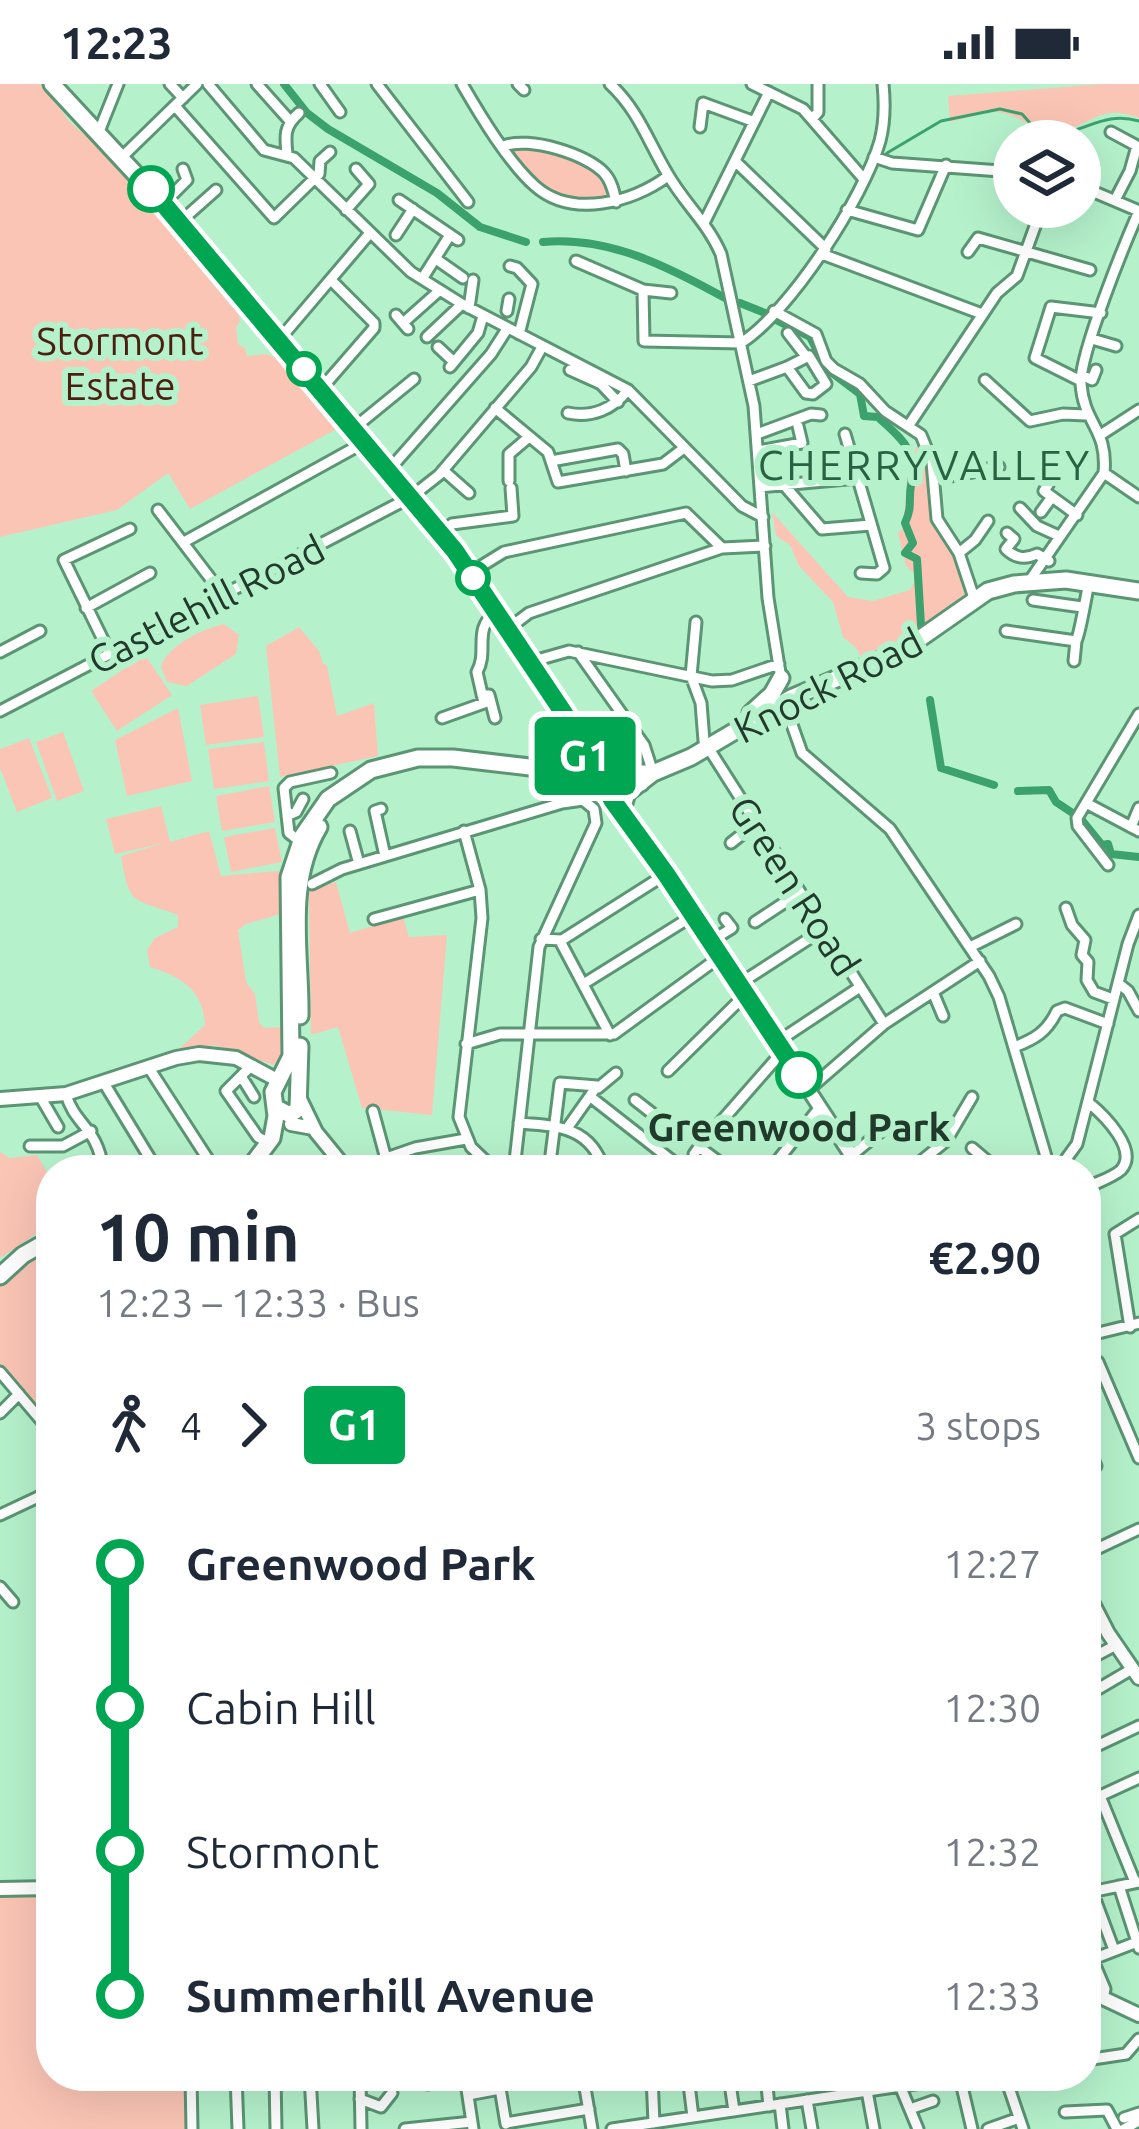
<!DOCTYPE html>
<html lang="en">
<head>
<meta charset="utf-8">
<style>
  :root { --surface:#fff; --page:#f2f2f3; --text:#1f2937; --muted:#747a83 }
  body { margin:0; font-family:Ubuntu,sans-serif; background:var(--page); color:var(--text); height:100vh; display:flex; flex-direction:column; font-size:45px; white-space:nowrap }
  * { box-sizing:border-box; margin:0 }
  p { font-size:39px; color:var(--muted) }
  .icon { flex:none; width:66px; height:66px; fill:none; stroke:currentColor; stroke-width:2; stroke-linecap:round; stroke-linejoin:round }
  .map { position:relative; flex:1; overflow:hidden }
  .drawer { position:absolute; left:36px; top:1071px; width:1065px; height:936px; display:flex; flex-direction:column; background:var(--surface); border-radius:48px; box-shadow:0 12px 48px #0002 }
  .drawer>* { flex:none }
  .badge { padding:0 24px; border-radius:9px; font-size:42px; line-height:78px }
  .controls { position:absolute; left:993px; top:36px; display:grid; gap:24px }
  .controls a { display:grid; place-items:center; width:108px; height:108px; border-radius:50%; background:var(--surface); box-shadow:0 12px 48px #0002; font-size:60px }
  .map>.badge { position:absolute; translate:-50% -50%; box-shadow:0 0 0 6px #fff }
  .legs { display:flex; align-items:center; gap:18px; height:132px; padding:0 60px; font-size:39px }
  .legs p { margin-inline-start:auto }
  .headline { display:flex; align-items:center; justify-content:space-between; height:204px; padding:0 60px }
  h1 { font-size:66px; font-weight:700; line-height:90px }
  ul { padding:0 60px; list-style:none }
  li { display:flex; align-items:center; gap:42px; height:144px; font-size:45px }
  li i { display:grid; place-items:center; width:18px; height:100%; margin:0 15px; background:currentColor }
  li i::after { content:''; width:30px; height:30px; margin:-15px; border:9px solid; border-radius:50%; background:var(--surface) }
  li p { margin-inline-start:auto }
  li:first-child i { background:linear-gradient(#0000 50%,currentColor 0) }
  li:last-child i { background:linear-gradient(currentColor 50%,#0000 0) }
  .status { display:flex; justify-content:space-between; align-items:center; height:84px; padding:0 60px; background:var(--surface); direction:ltr }
  .status svg { height:33px; fill:currentColor }
  .map>svg:first-child { display:block }
  .green { fill:#fbc5b5 }
  .lines { fill:none; stroke-linecap:round; stroke-linejoin:round }
  .stream { stroke:#3ba26d; stroke-width:3 }
  .river { stroke:#3ba26d; stroke-width:8 }
  .minor-casing { stroke:#5b9573; stroke-width:15 }
  .major-casing { stroke:#5b9573; stroke-width:18 }
  .highway-casing { stroke:#5b9573; stroke-width:21 }
  .minor { stroke:#fff; stroke-width:9 }
  .major { stroke:#fff; stroke-width:12 }
  .highway { stroke:#fff; stroke-width:15 }
  .line-1-casing { stroke:#fff; stroke-width:27 }
  .line-1 { stroke:#00a651; stroke-width:18 }
  .stop-1-dot { fill:#fff; stroke:#00a651; stroke-width:6 }
  .labels { text-anchor:middle; dominant-baseline:central; stroke-width:12; stroke-linejoin:round; paint-order:stroke }
  .park-label { font-size:39px; fill:#4c1e10; stroke:#b5f2cc }
  .street-label { font-size:39px; fill:#223a2c; stroke:#b5f2cc }
  .stop-label { font-size:39px; font-weight:bold; fill:#223a2c; stroke:#b5f2cc }
  .neighbourhood-label { font-size:42px; letter-spacing:3px; fill:#296243; stroke:#b5f2cc }
</style>
</head>
<body>
<div class="status"><b>12:23</b><svg viewBox="0 0 49 12"><path d="M0 12V9h3v3zM5 12V6h3v6zM10 12V3h3v9zM15 12V0h3v12zM26 1h20v11H26zM47 4h2v5h-2z"/></svg></div>
<div class="map">
<svg width="1139" height="2045" viewBox="0 0 1139 2045">
  <rect width="100%" height="100%" fill="#b5f2cc"/>
  <path class="green" d="M0 0H41L70 38 117 79 192 162 188 170 239 231 240 238 236 243 238 260 245 264 247 272 266 270 276 274 328 336 342 342 190 425 168 389 117 426 0 453Z
    M1102 0H1139V34C1098 18 1092 43 1059 47 1036 50 1018 29 996 28 982 28 964 35 950 38L948 12Z
    M535 61 595 86 612 111 610 117C560 124 536 101 508 64Z
    M917 362 927 368 931 411 960 487 965 514 906 557 862 575 856 564 843 553 833 518 799 482 790 461 776 452 772 428 848 513 873 517 910 506 917 492 906 482 898 449 903 444 909 379Z
    M224 540 239 551 236 570 187 602 167 598 161 583C166 562 204 544 224 540Z
    M299 543 319 567 323 580 327 581 337 632 374 619 378 672 280 693 266 562Z
    M145 571 172 611 117 647 91 607Z
    M258 612 264 653 206 661 200 621Z
    M178 624 192 697 127 712 115 656Z
    M63 648 84 707 57 717 36 658Z
    M29 654 52 714 17 728 0 684V665Z
    M264 658 269 697 214 705 208 665Z
    M269 702 275 738 222 747 216 712Z
    M161 722 170 758 209 747 221 792 287 786 281 830 246 840 238 846 246 898 255 910 259 938 264 944 285 943 284 973 277 982 214 961 177 967 205 941C203 905 181 893 150 883L147 866 155 854 178 843V831C133 813 130 825 121 772L164 759 115 770 106 735Z
    M275 744 282 778 231 788 224 753Z
    M336 798 350 849 403 833 409 853 447 851 432 1031 362 1024 338 943 311 951 309 807Z
    M0 1068 9 1074 37 1071 51 1095V1140L0 1174Z
    M51 1164V1344L0 1282V1199L24 1178Z
    M51 1809V1992H189L188 2045H0V1811Z"/>
  <g class="lines">
    <path class="stream" d="M887 69 941 37 1000 25 1022 30 1039 49C1081 56 1098 25 1139 37"/>
    <path class="river" d="M284 0 307 29 328 45 437 109 480 143 526 158
      M543 158C609 152 669 183 725 214
      M740 219 765 229
      M772 234 810 253 827 285 860 310 864 332 878 333C903 357 917 364 911 401 908 418 913 421 905 439L913 459 905 469 917 475 921 541
      M930 616 941 684 994 701
      M1018 707 1049 706 1056 718 1074 730
      M1081 735 1102 761 1108 760 1111 770 1139 773"/>
    <g class="minor-casing">
      <path id="minor" d="M170 0 183 14
        M208 0 264 66 294 74 411 188 462 220 628 306 742 422 763 433
        M257 0 290 37
        M320 0 340 28
        M377 0 468 118
        M462 0C480 31 508 78 535 102 572 135 633 118 668 92
        M518 0 524 6
        M610 0C638 26 648 57 667 89 683 118 708 139 721 170L754 322 768 514 781 595
        M752 0 803 25 863 94
        M175 22 274 134 319 90 320 77 330 68
        M813 34 818 28V0
        M700 43 703 19 752 37
        M1111 48 1137 62 1130 87 1115 116
        M98 50 118 0
        M504 62C528 52 588 70 605 90 612 98 614 109 616 118
        M287 70C285 52 284 42 299 29
        M874 73 892 79 1014 88
        M121 74 197 0
        M736 78 826 165
        M1080 102 1139 127
        M399 116 458 156
        M164 119 187 96 183 85
        M346 126 369 100 356 85
        M847 126 918 146 946 81
        M180 138 216 106
        M704 139 769 8
        M396 151 413 125
        M968 168 978 154 1090 186
        M822 170 982 230
        M436 175 463 194
        M576 177 643 206 671 209
        M510 182 517 184 532 200 519 250
        M422 195 450 151
        M643 206 644 257 741 259
        M469 224 473 196
        M507 227 509 215
        M774 227 816 250 826 277 834 285 860 300 885 327 921 351 932 378 937 435 959 469 974 514
        M396 231 408 245
        M403 239 440 206
        M788 249 805 271
        M427 253 462 220
        M1092 255 1116 262
        M279 256 370 149
        M741 259C790 228 864 113 880 57 885 38 885 20 883 0
        M438 263 454 278
        M450 283 478 249 483 232
        M570 286 601 300 618 318
        M1082 291 1092 296 1096 286
        M985 296 1030 337 1063 330 1086 331
        M749 297 787 283 806 309 813 310 826 300 809 272 787 283
        M1081 297 1035 274 1051 223 1101 229
        M321 305 374 244V239L331 196
        M495 324 548 368 558 398 663 380 684 364
        M568 329C592 334 613 325 628 306
        M909 341 997 209 1017 192 1042 123
        M354 344 414 295
        M757 350 811 330 821 331
        M845 350 884 484 877 490 861 489
        M1102 350 1139 326
        M758 367 802 359 798 342
        M551 377 618 365 623 370 626 387
        M389 386 491 270 507 245
        M443 386 469 409
        M1104 389 1139 413
        M934 395 999 383
        M509 397V370L529 353
        M1049 399 1044 407 1077 431
        M784 401 822 445 871 441
        M760 403 858 394
        M1020 424 1037 442 1059 452
        M158 426 223 511
        M1041 428 1052 413
        M441 449 452 440 513 432 511 404
        M1007 449 1014 455 1006 465C1015 474 1024 476 1037 470L1049 477
        M184 458 365 358
        M959 469 975 456 988 437
        M470 489 504 468 686 429 722 464
        M1028 499 1104 389C1108 344 1084 341 1081 300 1079 271 1125 159 1139 127
        M1033 516 1082 523
        M86 524 150 489
        M696 538 691 592 701 619 704 657 884 940
        M508 545 529 529 722 464 765 462
        M1006 547 1076 557C1080 551 1086 511 1089 499
        M0 568 40 547
        M578 568 644 661 653 689
        M110 570 64 476 130 445
        M1074 577 1076 557
        M530 578 569 567 712 597 732 596 779 580
        M482 611H489L495 634
        M784 618 802 669 890 745 989 892 999 913 1050 1086
        M0 627 411 413 439 391 531 283 542 263
        M1139 630 1086 719 1139 747
        M442 634 484 619 477 588C489 567 472 545 496 528
        M550 694 562 719
        M1086 719 1077 734 1078 742 1108 781
        M381 725 375 727 385 772
        M287 732 296 728 303 715
        M1131 743 1139 724
        M350 747 359 780
        M464 747 480 806 482 834 459 1033 471 1063 495 1086
        M731 759 755 740
        M303 760 289 749 284 704 290 698 331 689
        M312 800 342 785 562 719 583 716 594 725 596 739 539 863 514 1086
        M1066 824 1072 841 1085 856 1082 871 1088 878 1087 896 1094 908 1113 915
        M374 835 480 806
        M755 838 799 809
        M541 855 562 856 666 790
        M560 857 610 951
        M711 857 732 844 725 835
        M972 862 1016 840
        M585 899 694 831
        M1118 899 1128 907 1139 927
        M739 900 824 845
        M933 908 943 932
        M777 958 860 903
        M466 960 500 950H614L721 872
        M1014 963C1035 955 1047 948 1057 927L1065 924 1108 940
        M252 981 226 1007 258 1053 269 1059
        M149 984 215 1086
        M668 987 746 910
        M241 992 254 1013
        M104 999 157 1086
        M598 1004 616 989
        M808 1006 884 940 980 877
        M66 1010C74 1041 98 1043 103 1086
        M41 1014 58 1043
        M592 1014 684 1086
        M635 1016 662 1037 649 1057
        M373 1027 389 1086
        M519 1039C559 1042 591 1043 604 1086
        M712 1048 783 967
        M30 1062H63L91 1047
        M972 1064 998 1086
        M694 1070 699 1063 730 1086
        M852 1071 886 1043
        M389 1073 415 1064 466 1055
        M553 1080 551 1071 560 999 597 1002 568 1043
        M770 1086 820 1023
        M910 1086 946 1057 972 1013
        M1058 1086 1077 1060 1128 860 1139 831
        M1086 1104C1097 1098 1112 1094 1121 1086 1139 1066 1105 1032 1088 1018
        M1086 1215 1092 1251
        M1130 1243 1115 1150 1139 1135
        M1086 1252 1139 1239
        M1098 1278 1139 1374
        M0 1288 51 1348
        M0 1329 19 1310
        M1086 1360 1096 1382 1089 1385
        M0 1431 51 1407
        M1086 1470 1139 1445
        M0 1503 13 1518
        M1086 1577 1116 1561
        M1086 1612 1132 1585
        M1086 1667 1139 1642
        M1100 1712 1139 1694
        M1086 1719 1100 1712 1135 1798
        M1086 1791 1114 1866
        M1119 1802 1139 1864
        M1086 1809 1139 1798
        M1086 1860 1105 1905 1103 1914
        M1093 1875 1137 1858
        M1086 1976 1126 1970 1139 1955
        M191 1992 192 2045
        M236 1992 238 2045
        M275 1992 276 2045
        M310 1992 313 2045
        M360 1992 361 2045
        M427 1992 428 2000
        M465 1992 473 2045
        M498 1992 506 2040
        M535 1992 536 1995
        M583 1992 592 2045
        M652 1992 654 2039
        M688 1992 693 2033
        M729 1992 734 2027
        M766 1992 769 2022
        M896 1992 918 2045
        M1005 1992 1023 2045
        M960 1994 972 2045
        M867 2007 874 2045
        M468 2011 500 2005
        M360 2015 381 2023 392 2009
        M807 2016 812 2045
        M780 2020 783 2045
        M910 2025 933 2017
        M1065 2028 1107 2026 1117 2045
        M1124 2034 1139 2029
        M506 2039 589 2025
        M405 2045 472 2038
        M612 2045 969 1992
        M988 2045 1019 2034
        M1124 2045 1139 2037"/>
    </g>
    <g class="major-casing">
      <path id="major" d="M599 695 683 814 861 1086
        M0 1015 66 1010 176 974 199 970 236 974 279 997
        M300 1015 316 1048 347 1086
        M291 1040 313 1044
        M1086 1506 1108 1549 1139 1594
        M0 1805 51 1804
        M1086 1906 1139 1931"/>
    </g>
    <g class="highway-casing">
      <path id="highway" d="M52 0 180 138 441 449 559 622 595 689
        M751 629 772 610 781 594
        M573 697 620 702 641 699
        M624 719 627 709 653 689 691 673 791 614 902 567 988 507 1014 500 1066 496 1139 507
        M300 932C301 869 285 800 319 743
        M275 1023 290 1031 298 1025 300 962
        M248 1086 272 1054 276 1032 273 1008 291 972 289 793 303 751 328 715 371 686 418 674H453L581 689H653
        M0 1192 23 1171 51 1155"/>
    </g>
    <use href="#minor" class="minor"/>
    <use href="#major" class="major"/>
    <use href="#highway" class="highway"/>
  </g>
  <g class="lines">
    <g class="line-1-casing">
      <path id="line-1" d="M151 105 455 467 565 631 613 717 666 790 799 991"/>
    </g>
    <use href="#line-1" class="line-1"/>
  </g>
  <g class="stop-1-dot">
    <circle cx="151" cy="105" r="21"/>
    <circle cx="304" cy="285" r="15"/>
    <circle cx="473" cy="494" r="15"/>
    <circle cx="799" cy="991" r="21"/>
  </g>
  <g class="labels">
    <g class="park-label">
      <text x="120" y="256">Stormont<tspan x="120" dy="45">Estate</tspan></text>
    </g>
    <g class="street-label">
      <text transform="translate(206 520) rotate(-27)">Castlehill Road</text>
      <text transform="translate(828 601) rotate(-27)">Knock Road</text>
      <text transform="translate(795 802) rotate(57)">Green Road</text>
    </g>
    <g class="stop-label">
      <text x="799" y="1042">Greenwood Park</text>
    </g>
    <g class="neighbourhood-label">
      <text x="925" y="380">CHERRYVALLEY</text>
    </g>
  </g>
</svg>
<div class="controls">
<a><svg class="icon" aria-label="layers" viewBox="0 0 24 24"><path d="M12 4l9 5-9 5-9-5zM3 14l9 5 9-5"/></svg></a>
</div>
<b class="badge" style="left:585px;top:672px;background:#00a651;color:#fff">G1</b>
<section class="drawer">
<div class="headline"><div><h1>10 min</h1><p>12:23 – 12:33 · Bus</p></div><b>€2.90</b></div>
<div class="legs"><svg class="icon" aria-label="walk" viewBox="0 0 24 24"><circle cx="13" cy="4" r="2"/><path d="M13 8l-2 6 4 7M11 14l-3 7M7 12l3-4h3l4 4"/></svg>4<svg class="icon" aria-label="forward" viewBox="0 0 24 24"><path d="M9 5l7 7-7 7"/></svg><b class="badge" style="background:#00a651;color:#fff">G1</b><p>3 stops</p></div>
<ul>
<li><i style="color:#00a651"></i><b>Greenwood Park</b><p>12:27</p></li>
<li><i style="color:#00a651"></i><span>Cabin Hill</span><p>12:30</p></li>
<li><i style="color:#00a651"></i><span>Stormont</span><p>12:32</p></li>
<li><i style="color:#00a651"></i><b>Summerhill Avenue</b><p>12:33</p></li>
</ul>
</section>
</div>
</body>
</html>
